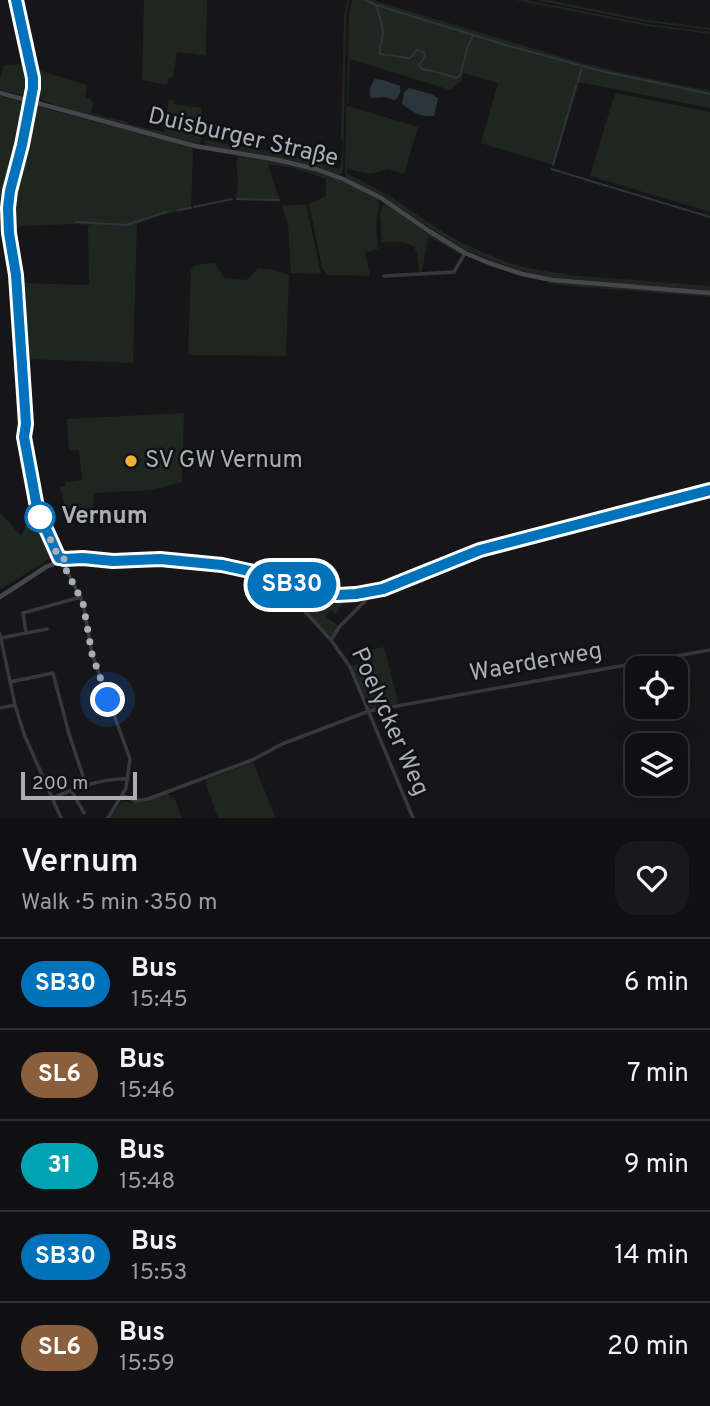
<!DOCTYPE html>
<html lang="en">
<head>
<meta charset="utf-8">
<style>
  :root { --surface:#101012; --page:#19191b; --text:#f1f3f6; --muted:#9c9d9f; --line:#303032 }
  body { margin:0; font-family:Overpass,sans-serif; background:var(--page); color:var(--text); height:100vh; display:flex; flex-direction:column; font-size:26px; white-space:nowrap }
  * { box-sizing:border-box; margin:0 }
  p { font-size:23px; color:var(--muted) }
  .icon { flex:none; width:38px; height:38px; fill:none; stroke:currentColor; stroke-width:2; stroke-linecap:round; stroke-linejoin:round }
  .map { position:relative; height:818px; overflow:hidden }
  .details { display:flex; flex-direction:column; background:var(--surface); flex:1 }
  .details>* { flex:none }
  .badge { padding:0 14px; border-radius:23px; font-size:24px; line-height:46px }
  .controls { position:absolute; left:625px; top:656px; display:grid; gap:14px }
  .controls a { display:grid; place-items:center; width:63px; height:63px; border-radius:14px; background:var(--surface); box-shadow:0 7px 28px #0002,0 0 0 2px var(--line); font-size:35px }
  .scale { position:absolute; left:21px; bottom:18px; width:116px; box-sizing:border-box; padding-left:7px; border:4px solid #a8adb8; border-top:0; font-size:19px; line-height:24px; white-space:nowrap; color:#a8adb8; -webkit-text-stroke:5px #111113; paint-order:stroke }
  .you { position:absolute; width:35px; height:35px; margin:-18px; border:5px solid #fff; border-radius:50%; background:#1a73e8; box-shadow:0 0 0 10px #1a73e833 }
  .map>.badge { position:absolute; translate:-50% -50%; box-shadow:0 0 0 4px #fff }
  .round { display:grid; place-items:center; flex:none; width:74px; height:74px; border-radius:21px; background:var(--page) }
  .overview { display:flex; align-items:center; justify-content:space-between; height:119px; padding:0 21px }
  h1 { font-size:33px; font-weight:600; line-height:52px }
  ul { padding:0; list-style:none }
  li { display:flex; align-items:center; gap:21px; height:91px; padding:0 21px; border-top:2px solid var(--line) }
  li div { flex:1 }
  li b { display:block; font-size:26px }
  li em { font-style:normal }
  li .badge { min-width:77px; font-weight:700; text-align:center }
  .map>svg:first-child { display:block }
  .green { fill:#1e261f }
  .water { fill:#2c353c }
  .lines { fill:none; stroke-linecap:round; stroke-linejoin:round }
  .stream { stroke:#2c353c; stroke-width:2 }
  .street { stroke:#37383d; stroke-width:3.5 }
  .secondary { stroke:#45474d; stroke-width:4.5 }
  .line-casing { stroke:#fff; stroke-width:16 }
  .line { stroke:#0072bc; stroke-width:10 }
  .walk { stroke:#a8adb8; stroke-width:7; stroke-dasharray:0 12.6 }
  .poi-dot { fill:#f2b134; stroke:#111113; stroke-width:2.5 }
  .stop-dot { fill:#fff; stroke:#0072bc; stroke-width:3.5 }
  .labels { text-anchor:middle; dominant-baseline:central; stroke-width:5; stroke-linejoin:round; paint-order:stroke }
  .street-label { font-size:24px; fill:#a8adb8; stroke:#111113 }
  .poi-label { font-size:24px; fill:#a8adb8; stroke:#111113; text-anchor:start }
  .stop-label { font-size:24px; font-weight:bold; fill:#a8adb8; stroke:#111113; text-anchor:start }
</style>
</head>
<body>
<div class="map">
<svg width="710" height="818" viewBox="0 0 710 818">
  <rect width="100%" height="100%" fill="#161618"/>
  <path class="green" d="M11 0H12C19 31 31 61 27 93L20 95 0 90V79L4 65 22 64 20 46Z
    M19 0H24L38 70 87 85 85 97 91 99 93 104 91 113 127 122 128 124 164 132 169 99 174 100V104L202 108 201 140 199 144 93 117 41 100 37 92Z
    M144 0H207L206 56 177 52 173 78 169 77 167 85 142 80Z
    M347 0H349L346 16 343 171 339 175 296 161 206 146 204 140 297 156 339 169 341 166 343 140H341L344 16Z
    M352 0H372L571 60 619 72 710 91V108L579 82 554 165 481 143 498 83 464 73 461 81 450 90 350 59 348 103 347 102 349 17Z
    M515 0H526L647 24 710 32V34L647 26Z
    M536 0H549L648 20 710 28V30L647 22Z
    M615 93 710 112V212L590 176Z
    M0 96 23 102 27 110 20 145 7 195 6 220 7 231 0 234Z
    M36 106 192 147 193 151 191 209 165 214 137 224 133 363 26 359 32 443V448L29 449 26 436 18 281 22 283 89 285 88 226 92 225 75 224 22 226 12 231V200L14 185 25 146 29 114 32 108Z
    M348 106 418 127 404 174 388 169 371 174 347 169V173L390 196 435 227 466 245 509 263 527 268 570 275 710 286V291L548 278 508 267 463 249 382 197 346 178 345 172 346 107Z
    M240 156C258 159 277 161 295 165 324 172 351 184 378 199L379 204 376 227 378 249 365 252 370 276 327 275 322 268 309 204 326 196V179L294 168 268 164 280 201 236 200 238 183 236 161Z
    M306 204 321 274 291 273 288 225 282 206Z
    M386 204 461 253V255L428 236 422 271 419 272 417 251 415 250V247L404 242H382L380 215 382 205Z
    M6 235 8 236 16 301 23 417 21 433 24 447 19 448 21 404 13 279Z
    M215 263 224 278 247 280 258 268 274 270 289 275 286 356 188 355 191 270 195 265Z
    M549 282 710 295V297L569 286 548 284Z
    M184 413 182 482 152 490 94 493 93 518 65 517 66 511 60 487H65V482L81 480 82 478 79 450H69L67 419Z
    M36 511 54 552 53 556 0 590V512L21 536 27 523Z
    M88 561 123 563 139 561H158L215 566 234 569 274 580 275 584C233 570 196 566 152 564 129 563 109 568 88 561Z
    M287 585 323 595H365L366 597 347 600 348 602H344L336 614 330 610 326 617 339 626 332 636H329L289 591 290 590 285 587Z
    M384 647 398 701 397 704 373 708 369 706 351 666 370 661 369 650Z
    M253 762 276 818H218C215 807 206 789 206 780Z
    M168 793 170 798 174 797 182 818H110L122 801 139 803Z"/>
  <path class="water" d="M375 79 383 80 400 86C401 92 400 97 394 100L386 97 371 98C368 91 371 85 375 79Z
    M409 88 431 94 438 98 434 116C420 118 412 111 402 104L404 92Z"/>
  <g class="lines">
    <path class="stream" d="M365 0 376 5 509 46 601 71 710 94
      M376 5C379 14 383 25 383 35 382 42 379 46 380 54L410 58 417 50 424 52 425 56 419 65 423 70H429L457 78 460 75 468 46 473 36
      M578 82 582 66
      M553 165 576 86
      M551 169 710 217
      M237 199 279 200
      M194 207 232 199
      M178 210 191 208
      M76 222 126 225 166 212
      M0 230H3"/>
    <path class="street" d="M384 276 454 272 465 253
      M24 420 22 437 28 452 39 514 59 558
      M25 442 26 423 19 311 15 267 9 233 8 208 10 191 31 101
      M63 563 83 603 92 654 130 759 126 788 108 818
      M277 581 331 640 350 667 413 818
      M26 633 23 613 81 597
      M0 634 15 705 24 734 61 818
      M1 638 47 629
      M331 640 340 626 368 598 371 592
      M10 682 53 673 69 734 86 785
      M0 708 15 705
      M71 790 84 813
      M123 795 135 801 148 799 252 760 282 744 369 711 710 650
      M52 798C77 788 101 778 128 779"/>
    <path class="secondary" d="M16 0 33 78 31 100
      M0 93 195 146 278 160 316 169 343 179 381 198 429 231 465 253 489 263 522 274 552 280 710 293
      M57.5 561a3.5 3.5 0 1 1 7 0a3.5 3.5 0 1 1-7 0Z
      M64 560C83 557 99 561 117 561 125 561 132 559 139 559 175 559 214 562 250 571 279 578 306 594 337 595 389 597 435 564 483 549 558 526 635 510 710 490
      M0 597 46 567 58 562"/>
  </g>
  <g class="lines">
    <g class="line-casing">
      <path id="line" d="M16 0 33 78V88L22 145 10 191 8 208 9 233 16 275 26 424 24 437 36 502 42 520 59 558H62L64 559 83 558 113 561 160 559 222 565 254 572 307 590 337 595 356 594 383 589 480 550 710 490"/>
    </g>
    <use href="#line" class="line"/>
    <path class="walk" d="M40 517 59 558H62L64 559 63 564 83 603 92 654 108 700"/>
  </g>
  <circle class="poi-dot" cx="131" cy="461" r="7"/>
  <circle class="stop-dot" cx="40" cy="517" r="14"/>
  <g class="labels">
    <g class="street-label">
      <text transform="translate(243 138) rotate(13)">Duisburger Straße</text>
      <text transform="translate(536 663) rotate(-10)">Waerderweg</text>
      <text transform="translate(389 722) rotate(66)">Poelycker Weg</text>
    </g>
    <g class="poi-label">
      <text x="145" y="461">SV GW Vernum</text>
    </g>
    <g class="stop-label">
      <text x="61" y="517">Vernum</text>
    </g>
  </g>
</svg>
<div class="controls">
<a><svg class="icon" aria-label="locate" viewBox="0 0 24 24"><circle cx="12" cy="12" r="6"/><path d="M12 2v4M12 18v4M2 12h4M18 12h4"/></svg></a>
<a><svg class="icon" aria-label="layers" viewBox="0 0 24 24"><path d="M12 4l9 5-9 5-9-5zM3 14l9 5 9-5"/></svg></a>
</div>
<div class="scale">200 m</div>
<div class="you" style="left:108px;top:700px"></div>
<b class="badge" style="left:292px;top:585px;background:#0072bc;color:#fff">SB30</b>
</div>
<section class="details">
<div class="overview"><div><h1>Vernum</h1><p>Walk · 5 min · 350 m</p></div><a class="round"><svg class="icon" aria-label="heart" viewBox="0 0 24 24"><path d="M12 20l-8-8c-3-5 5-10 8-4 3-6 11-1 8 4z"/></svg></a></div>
<ul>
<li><span class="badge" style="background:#0072bc;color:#fff">SB30</span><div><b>Bus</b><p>15:45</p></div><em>6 min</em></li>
<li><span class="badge" style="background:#8b5e3c;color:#fff">SL6</span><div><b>Bus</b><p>15:46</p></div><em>7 min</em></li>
<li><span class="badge" style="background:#00a3b4;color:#fff">31</span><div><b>Bus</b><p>15:48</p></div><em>9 min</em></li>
<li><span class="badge" style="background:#0072bc;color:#fff">SB30</span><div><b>Bus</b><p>15:53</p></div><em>14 min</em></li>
<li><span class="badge" style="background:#8b5e3c;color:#fff">SL6</span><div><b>Bus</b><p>15:59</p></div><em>20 min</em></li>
</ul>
</section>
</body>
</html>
